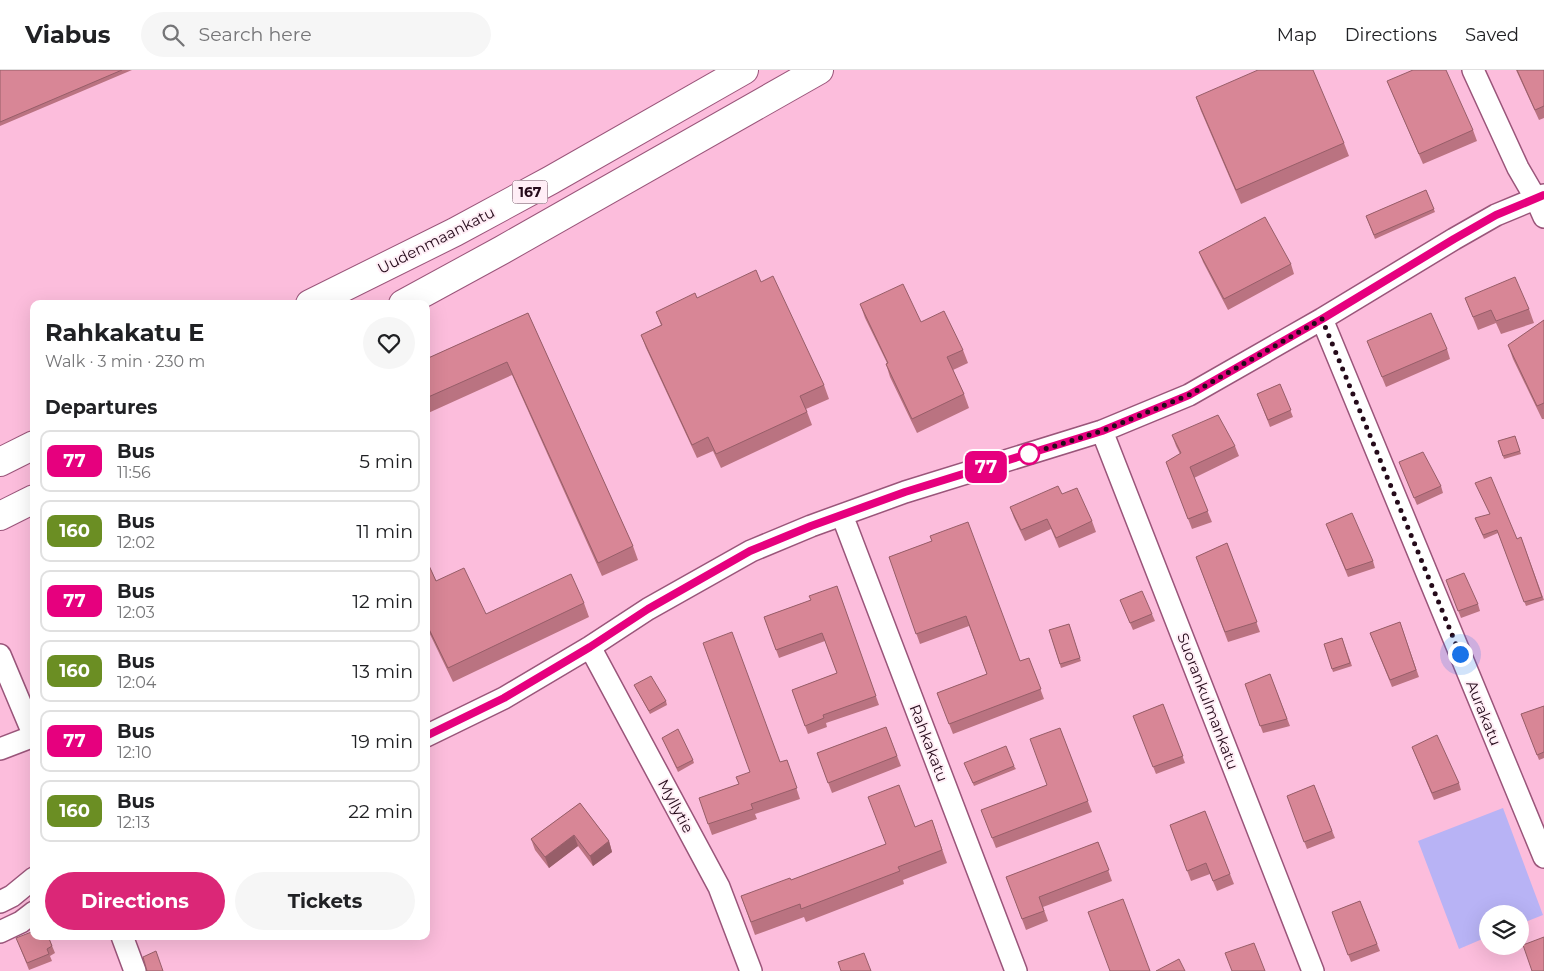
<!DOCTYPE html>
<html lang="en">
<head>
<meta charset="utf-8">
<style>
  :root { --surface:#fff; --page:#f6f6f6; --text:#202124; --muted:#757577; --line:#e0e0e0; --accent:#db2777 }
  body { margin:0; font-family:Montserrat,sans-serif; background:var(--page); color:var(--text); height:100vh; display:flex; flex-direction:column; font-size:19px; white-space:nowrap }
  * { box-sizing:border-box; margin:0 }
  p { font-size:16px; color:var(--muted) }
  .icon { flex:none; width:28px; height:28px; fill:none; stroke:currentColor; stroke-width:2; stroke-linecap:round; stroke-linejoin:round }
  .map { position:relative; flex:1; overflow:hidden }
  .drawer { position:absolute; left:30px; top:230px; width:400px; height:640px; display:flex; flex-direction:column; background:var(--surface); border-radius:10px; box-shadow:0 5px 20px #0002 }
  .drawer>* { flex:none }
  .badge { padding:0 10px; border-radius:8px; font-size:18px; line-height:32px }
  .fabs { position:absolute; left:1479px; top:835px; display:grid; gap:10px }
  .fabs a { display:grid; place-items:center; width:50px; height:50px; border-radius:50%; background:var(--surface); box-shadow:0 5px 20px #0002; font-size:25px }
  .you { position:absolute; width:25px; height:25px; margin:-12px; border:4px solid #fff; border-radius:50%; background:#1a73e8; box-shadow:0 0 0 8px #1a73e833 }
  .map>.badge { position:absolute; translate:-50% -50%; box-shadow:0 0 0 2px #fff }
  h2 { padding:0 15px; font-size:19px; line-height:45px }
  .round { display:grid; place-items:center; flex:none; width:52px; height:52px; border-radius:26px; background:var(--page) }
  .overview { display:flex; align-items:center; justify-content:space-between; height:85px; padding:0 15px }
  h1 { font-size:24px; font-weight:700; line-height:38px }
  .cta { display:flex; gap:10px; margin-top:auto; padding:10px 15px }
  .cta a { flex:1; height:58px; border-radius:30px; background:var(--accent); color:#fff; font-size:20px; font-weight:700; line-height:58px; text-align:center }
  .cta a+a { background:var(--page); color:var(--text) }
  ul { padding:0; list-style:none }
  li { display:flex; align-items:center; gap:15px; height:62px; margin:0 10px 8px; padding:0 5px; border:2px solid var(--line); border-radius:10px }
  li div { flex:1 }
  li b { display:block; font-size:19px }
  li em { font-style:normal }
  li .badge { min-width:55px; font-weight:700; text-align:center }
  header { display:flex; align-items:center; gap:30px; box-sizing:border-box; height:70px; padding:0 25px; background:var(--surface); border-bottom:1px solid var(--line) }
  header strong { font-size:24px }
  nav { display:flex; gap:28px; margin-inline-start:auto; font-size:18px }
  .search { width:350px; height:45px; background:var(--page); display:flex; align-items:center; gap:12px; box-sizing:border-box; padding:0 18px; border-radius:28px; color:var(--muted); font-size:19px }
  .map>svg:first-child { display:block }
  .green { fill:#b8b3f5 }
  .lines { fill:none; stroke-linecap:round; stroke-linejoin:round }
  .minor-casing { stroke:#9a557a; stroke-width:24 }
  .major-casing { stroke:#9a557a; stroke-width:30 }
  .minor { stroke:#fff; stroke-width:21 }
  .major { stroke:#fff; stroke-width:28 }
  .wall { fill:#ba7381 }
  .shaded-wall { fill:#975e69 }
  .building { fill:#d88696; stroke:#975e69 }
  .line-casing { stroke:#fff; stroke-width:11 }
  .line { stroke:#e6007e; stroke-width:8 }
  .walk { stroke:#250a1a; stroke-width:5; stroke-dasharray:0 9 }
  .stop-dot { fill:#fff; stroke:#e6007e; stroke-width:2.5 }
  .labels { text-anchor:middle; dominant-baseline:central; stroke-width:4; stroke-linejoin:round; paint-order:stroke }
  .shield { fill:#ffeef6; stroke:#664e5c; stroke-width:1 }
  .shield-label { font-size:14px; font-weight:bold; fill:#250a1a }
  .street-label { font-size:15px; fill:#250a1a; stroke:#ffeef6 }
</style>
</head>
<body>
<header>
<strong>Viabus</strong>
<div class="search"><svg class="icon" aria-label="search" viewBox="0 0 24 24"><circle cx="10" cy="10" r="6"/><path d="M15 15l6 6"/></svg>Search here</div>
<nav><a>Map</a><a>Directions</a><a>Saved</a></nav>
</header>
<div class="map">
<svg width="1544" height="901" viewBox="0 0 1544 901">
  <rect width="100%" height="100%" fill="#fcbddc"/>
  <path class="green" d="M1503 738 1543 845 1520 854V844H1488L1487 867 1459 879 1418 771Z"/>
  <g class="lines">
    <g class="minor-casing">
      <path id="minor" d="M1473 0 1518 98 1536 129 1544 147
        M1322 249 1544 787
        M1102 361 1313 901
        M842 445 1016 901
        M590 577 719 817 751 901
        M0 585 34 666
        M426 666 504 628 590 577 648 539 751 481 811 456 905 422 1102 361 1189 325 1322 249 1454 169 1496 145 1544 125
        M0 679 34 666
        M0 832 12 826 34 808
        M0 862 21 852 34 842
        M122 866 135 901"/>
    </g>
    <g class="major-casing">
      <path id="major" d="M310 234 455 162 551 110 744 0
        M403 234 502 180 819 0
        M0 392 34 375
        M0 446 34 429"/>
    </g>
    <use href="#minor" class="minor"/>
    <use href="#major" class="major"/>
  </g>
  <path class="wall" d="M0 0H132L0 56Z
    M1516 0H1544V48L1539 50Z
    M1387 11 1473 60 1477 71 1423 94Z
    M1196 27 1344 73 1349 86 1241 134 1201 41Z
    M1426 120 1435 142 1375 169 1366 146Z
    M1199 182 1291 194 1294 204 1228 240 1203 192Z
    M761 212 824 315 829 329 806 339 812 355 721 398 713 381 697 388 646 278 641 265 661 255 656 242 697 228Z
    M1465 228 1529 239 1534 253 1501 264 1496 253 1478 260Z
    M860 234 921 252 963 280 968 293 953 300 964 324 969 338 917 363 890 307 886 294 887 293 865 248Z
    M528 243 633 476 638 490 602 506 512 305 426 344V289Z
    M1544 250V349H1542L1513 289 1508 275Z
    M1367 271 1447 279 1450 289 1386 317Z
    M1280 314 1293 347 1270 357 1257 324Z
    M1172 365 1235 376 1239 386 1194 408 1212 452 1192 459 1166 392 1180 384 1176 376Z
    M1515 366 1521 384 1504 389 1498 371Z
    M1402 399 1441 416 1443 423 1417 435Z
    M1062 424 1092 451 1096 462 1059 478 1051 459 1025 471 1014 448 1010 437Z
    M1475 448 1517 469 1521 467 1544 530 1526 536 1498 463 1484 469Z
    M1329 461 1373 491 1375 498 1348 507Z
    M932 471 1020 591 1029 588 1044 629 953 664 937 623 987 604 969 556 920 574 889 487Z
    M1227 473 1260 562 1228 572 1196 487Z
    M426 489 436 511 486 544 584 533 589 547 453 612 426 556Z
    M1446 510 1478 534 1480 541 1461 548Z
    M837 516 879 635 826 653 827 657 808 664 792 620 837 603 825 571 779 588 764 547 811 530Z
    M1120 530 1152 544 1155 551 1133 560Z
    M1400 552 1419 607 1392 617 1370 563Z
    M1069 554 1081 591 1061 598 1049 560Z
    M1342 568 1352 596 1333 602 1324 574Z
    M1270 604 1290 656 1263 663 1245 614Z
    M634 615 666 631 667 635 650 644Z
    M1163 634 1185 693 1156 704 1133 646Z
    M1544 636V688L1539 690 1521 644Z
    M886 657 901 696 832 723 817 683Z
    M1060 658 1092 742 996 778 981 740 1047 715Z
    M662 668 693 690 694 693 678 702Z
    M1412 677 1459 713 1461 720 1434 730Z
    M787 690 800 729 755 744 757 749 712 765 699 728 739 714 780 692Z
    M964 693 1014 696 1016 699 974 716Z
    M1314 715 1335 768 1307 779 1287 726Z
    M580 733 609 771 612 782 593 796 578 776 549 798 535 780 531 769Z
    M1205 741 1234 814 1217 821 1210 804 1191 811 1170 755Z
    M932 750 947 793 903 810 904 814 806 852 804 847 755 865 741 826 791 810 886 774 915 757Z
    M1098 772 1112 811 1043 837 1048 851 1026 860 1006 807Z
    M1360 831 1380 881 1351 892 1332 842Z
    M48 866 55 883 50 886 52 891 29 900 19 875Z"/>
  <path class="shaded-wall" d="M574 765 578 776 549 798 545 787Z
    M609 771 612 782 593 796 590 786Z"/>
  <path class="building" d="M0 0H122L0 52Z
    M1258 0H1313L1344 73 1236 120 1196 27Z
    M1413 0H1446L1473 60 1419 84 1387 11Z
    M1517 0H1544V36L1535 40Z
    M1426 120 1434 139 1374 165 1366 146Z
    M1265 147 1291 194 1224 229 1199 182Z
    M756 200 761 212 773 206 824 315 800 326 807 342 716 384 708 367 692 375 641 265 662 255 656 242 695 223 697 228Z
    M1515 207 1529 239 1496 251 1491 240 1473 247 1465 228Z
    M903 214 921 252 944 241 963 280 947 287 964 324 912 349 886 294 888 293 860 234Z
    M528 243 633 476 598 493 507 292 426 328V289Z
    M1431 243 1447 279 1382 307 1367 271Z
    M1544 250V333L1537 336 1508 275Z
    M1280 314 1291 340 1268 350 1257 324Z
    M1218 345 1235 376 1190 397 1208 441 1188 449 1166 392 1181 383 1172 365Z
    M1515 366 1520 381 1503 386 1498 371Z
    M1423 382 1441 416 1414 428 1399 392Z
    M1491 407 1517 469 1521 467 1542 527 1524 532 1497 460 1483 465 1475 448 1490 444 1475 413Z
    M1058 416 1062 424 1077 418 1092 451 1056 468 1047 449 1021 460 1010 437Z
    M1352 443 1373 491 1346 500 1326 454Z
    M968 452 1020 591 1029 588 1041 619 949 654 937 623 987 604 966 546 916 564 889 487 932 471 930 466Z
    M1227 473 1257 552 1225 562 1196 487Z
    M426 489 436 511 464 498 486 544 571 504 584 533 448 598 426 553Z
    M1464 503 1478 534 1458 541 1446 510Z
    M837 516 876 626 823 645 824 648 805 656 792 620 837 603 822 563 776 580 764 547 811 530 809 526Z
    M1142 521 1152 544 1130 553 1120 530Z
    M1400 552 1416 600 1390 610 1370 563Z
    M1069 554 1080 588 1060 594 1049 560Z
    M732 562 780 692 787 690 797 718 751 734 753 739 708 754 699 728 739 714 736 707 750 702 703 573Z
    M1342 568 1350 593 1332 599 1324 574Z
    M1270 604 1287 649 1260 656 1245 614Z
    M651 606 666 631 649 641 634 615Z
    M1163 634 1183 686 1153 697 1133 646Z
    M1544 636V682L1537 685 1521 644Z
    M886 657 897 686 828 713 817 683Z
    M1060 658 1088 731 992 768 981 740 1047 715 1030 669Z
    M678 659 693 690 677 698 662 668Z
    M1437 665 1459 713 1432 723 1412 677Z
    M1006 676 1014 696 973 713 964 693Z
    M899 715 915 757 932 750 942 780 898 797 900 801 801 839 800 834 751 852 741 826 790 808 791 810 886 774 868 727Z
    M1314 715 1332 761 1304 772 1287 726Z
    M580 733 609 771 590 786 574 765 545 787 531 769Z
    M1205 741 1230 804 1213 811 1206 793 1187 801 1170 755Z
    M1098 772 1109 800 1039 827 1044 841 1022 849 1006 807Z
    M1123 829 1150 901H1110L1088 842Z
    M1360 831 1377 874 1348 885 1332 842Z
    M34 861V866H48L52 876 47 879 49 884 27 893 16 868Z
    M1544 867V901H1532L1523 875Z
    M1254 873 1265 901H1232L1225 883Z
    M156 881 163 901H147L143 887Z
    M864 883 871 901H841L838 892Z
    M1179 889 1185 901H1156Z"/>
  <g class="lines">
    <g class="line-casing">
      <path id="line" d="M426 666 504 628 590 577 648 539 750 481 811 456 905 422 1102 361 1189 325 1322 249 1454 169 1496 145 1544 125"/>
    </g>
    <use href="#line" class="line"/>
    <path class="walk" d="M1029 384 1102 361 1189 325 1322 249 1460 584"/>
  </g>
  <circle class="stop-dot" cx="1029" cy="384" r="10"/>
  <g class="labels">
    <rect class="shield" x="512.5" y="110.5" width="35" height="23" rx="4"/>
    <g class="shield-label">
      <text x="530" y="122">167</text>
    </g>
    <g class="street-label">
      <text transform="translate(436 170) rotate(-27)">Uudenmaankatu</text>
      <text transform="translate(1208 631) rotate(69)">Suorankulmankatu</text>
      <text transform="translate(1484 643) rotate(68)">Aurakatu</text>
      <text transform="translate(929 673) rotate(69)">Rahkakatu</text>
      <text transform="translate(676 736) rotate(62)">Myllytie</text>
    </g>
  </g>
</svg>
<div class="fabs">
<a><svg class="icon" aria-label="layers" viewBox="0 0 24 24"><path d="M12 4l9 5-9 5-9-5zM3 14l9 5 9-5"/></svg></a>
</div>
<div class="you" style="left:1460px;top:584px"></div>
<b class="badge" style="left:986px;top:397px;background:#e6007e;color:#fff">77</b>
<section class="drawer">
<div class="overview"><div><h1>Rahkakatu E</h1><p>Walk · 3 min · 230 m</p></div><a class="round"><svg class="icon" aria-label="heart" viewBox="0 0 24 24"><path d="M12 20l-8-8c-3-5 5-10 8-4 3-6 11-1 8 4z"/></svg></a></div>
<h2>Departures</h2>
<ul>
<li><span class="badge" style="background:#e6007e;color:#fff">77</span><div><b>Bus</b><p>11:56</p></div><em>5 min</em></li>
<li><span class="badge" style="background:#6b8e23;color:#fff">160</span><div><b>Bus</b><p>12:02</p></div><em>11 min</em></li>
<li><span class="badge" style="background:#e6007e;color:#fff">77</span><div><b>Bus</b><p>12:03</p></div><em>12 min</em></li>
<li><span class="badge" style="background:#6b8e23;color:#fff">160</span><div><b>Bus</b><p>12:04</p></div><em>13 min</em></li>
<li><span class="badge" style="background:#e6007e;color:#fff">77</span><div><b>Bus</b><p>12:10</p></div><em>19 min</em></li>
<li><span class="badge" style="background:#6b8e23;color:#fff">160</span><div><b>Bus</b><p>12:13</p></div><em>22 min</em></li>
</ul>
<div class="cta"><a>Directions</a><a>Tickets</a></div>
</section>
</div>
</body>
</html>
